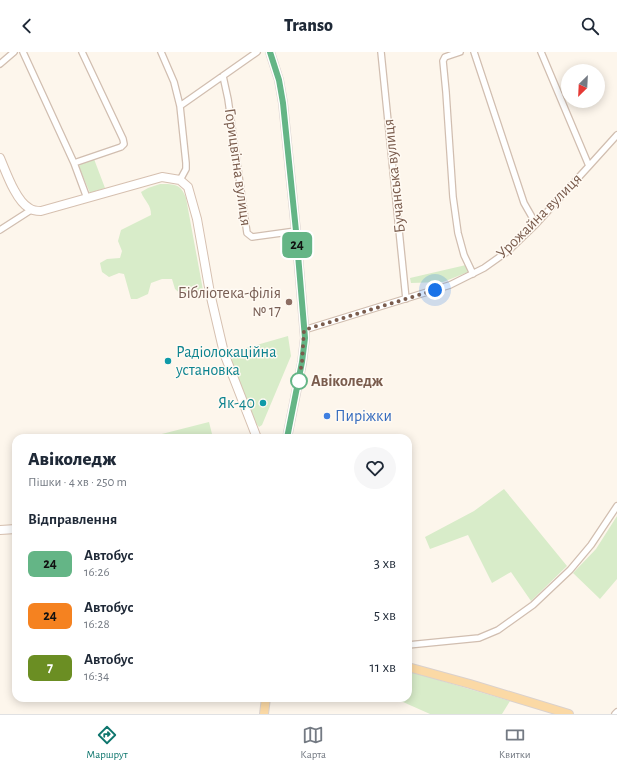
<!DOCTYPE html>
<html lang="uk">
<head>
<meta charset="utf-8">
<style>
  :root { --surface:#fff; --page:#f6f6f7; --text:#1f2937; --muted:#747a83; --line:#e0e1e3; --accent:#0f766e }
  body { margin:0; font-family:"Alegreya Sans",sans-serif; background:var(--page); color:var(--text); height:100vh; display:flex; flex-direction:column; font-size:15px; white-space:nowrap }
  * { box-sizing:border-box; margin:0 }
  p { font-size:13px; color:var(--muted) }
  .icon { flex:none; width:22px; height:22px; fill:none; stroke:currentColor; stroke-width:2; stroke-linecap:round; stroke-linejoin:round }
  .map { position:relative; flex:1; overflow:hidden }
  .sheet { position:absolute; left:12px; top:382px; width:400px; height:268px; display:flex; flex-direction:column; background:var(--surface); border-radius:12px; box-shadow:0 2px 10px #0003 }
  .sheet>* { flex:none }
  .badge { padding:0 8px; border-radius:6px; font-size:14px; line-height:26px }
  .needle { width:26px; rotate:204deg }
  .controls { position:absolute; left:561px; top:12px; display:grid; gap:8px }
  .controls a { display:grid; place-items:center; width:44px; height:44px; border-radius:50%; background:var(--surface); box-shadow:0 2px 10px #0003; font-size:20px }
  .you { position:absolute; width:20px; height:20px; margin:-10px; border:3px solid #fff; border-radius:50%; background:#1a73e8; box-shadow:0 0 0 6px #1a73e833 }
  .map>.badge { position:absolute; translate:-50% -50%; box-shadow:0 0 0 2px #fff }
  h2 { padding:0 16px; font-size:15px; line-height:36px }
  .round { display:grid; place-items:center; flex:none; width:42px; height:42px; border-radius:21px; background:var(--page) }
  .summary { display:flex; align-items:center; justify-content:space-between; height:68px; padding:0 16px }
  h1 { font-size:19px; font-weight:800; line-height:30px }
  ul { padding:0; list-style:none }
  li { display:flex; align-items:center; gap:12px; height:52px; padding:0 16px }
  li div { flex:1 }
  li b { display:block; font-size:15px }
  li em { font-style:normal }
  li .badge { min-width:44px; font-weight:700; text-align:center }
  header { display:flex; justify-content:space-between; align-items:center; height:52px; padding:0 16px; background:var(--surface); font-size:18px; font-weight:800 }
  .dock { display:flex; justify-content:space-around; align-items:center; height:56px; border-top:1px solid var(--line); background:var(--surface); font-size:11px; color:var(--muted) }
  .dock a { display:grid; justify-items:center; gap:2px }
  .dock .current { color:var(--accent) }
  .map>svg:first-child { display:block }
  .green { fill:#d8ecc9 }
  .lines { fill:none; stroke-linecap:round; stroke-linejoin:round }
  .street-casing { stroke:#d1beb0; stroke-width:8 }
  .secondary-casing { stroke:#d6c0b0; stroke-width:10 }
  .primary-casing { stroke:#dad1cd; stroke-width:10 }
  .street { stroke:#fff; stroke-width:5.5 }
  .secondary { stroke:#fff; stroke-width:8 }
  .primary { stroke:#fbd9a5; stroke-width:8 }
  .line-casing { stroke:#fff; stroke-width:9 }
  .line { stroke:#64b586; stroke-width:6 }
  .walk { stroke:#7a5c4d; stroke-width:4; stroke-dasharray:0 7.2 }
  .education-dot { fill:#8d6e63; stroke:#fffaf3; stroke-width:1.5 }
  .culture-dot { fill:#0f9aa8; stroke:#fffaf3; stroke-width:1.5 }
  .stop-dot { fill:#fff; stroke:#64b586; stroke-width:2 }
  .shop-dot { fill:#3f7fe0; stroke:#fffaf3; stroke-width:1.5 }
  .labels { text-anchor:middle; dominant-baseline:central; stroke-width:3; stroke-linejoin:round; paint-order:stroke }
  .street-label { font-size:16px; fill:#7a5c4d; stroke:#fffaf3 }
  .education-label { font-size:16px; fill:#785e54; stroke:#fffaf3; text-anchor:end }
  .culture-label { font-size:16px; fill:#0d838f; stroke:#fffaf3; text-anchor:start }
  .stop-label { font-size:16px; font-weight:bold; fill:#7a5c4d; stroke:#fffaf3; text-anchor:start }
  .shop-label { font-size:16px; fill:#366cbe; stroke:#fffaf3; text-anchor:start }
</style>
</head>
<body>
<header><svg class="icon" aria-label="back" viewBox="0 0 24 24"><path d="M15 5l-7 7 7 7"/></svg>Transo<svg class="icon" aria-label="search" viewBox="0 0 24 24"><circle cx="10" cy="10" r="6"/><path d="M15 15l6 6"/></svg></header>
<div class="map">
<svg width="617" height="662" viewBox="0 0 617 662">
  <rect width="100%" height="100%" fill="#fdf6ec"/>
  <path class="green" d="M94 107 105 136 90 141 79 115 80 112Z
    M160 132C175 132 181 132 186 146L203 238 182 243 175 237 172 227H162L151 231 148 242 137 247H131L124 222 119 221 109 225 102 220 100 211 107 207 120 206 122 199 118 189 121 178 151 163C151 152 145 150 141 140L148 136Z
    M466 213 468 220 443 230 411 231 410 226Z
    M288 284 291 304 262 373 259 375 256 371 228 301Z
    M209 370 213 386H146Z
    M504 437 567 514 531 549 511 520 492 531 468 483 430 497 425 485 474 459Z
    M617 464V527L600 547 573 521 596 497Z
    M408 619 510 649 502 662H430L394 646H408Z"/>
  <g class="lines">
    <g class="street-casing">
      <path id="street" d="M23 0 74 111 121 95 124 92 123 87 82 0
        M161 0 174 30 180 54 186 111V117L180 128
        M381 0 406 247
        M460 0 445 5 443 9 446 40 453 145 458 181 464 203 473 222
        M474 0 524 151 536 172
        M0 12 14 0
        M223 24 228 47 247 181 252 185 296 179
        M180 54 257 0
        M74 111 87 146
        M589 114 617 83
        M0 178 31 158
        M304 278 450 233 484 216 508 199 536 172 589 114 541 0
        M408 593 479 586 498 578 533 553 570 518 591 493 617 454
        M615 662 617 660"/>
    </g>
    <g class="secondary-casing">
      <path id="secondary" d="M0 106C6 120 16 149 29 156 33 159 37 159 41 159L162 125 180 128 188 135 197 167 210 241 224 301 257 386
        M0 478 16 477"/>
    </g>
    <g class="primary-casing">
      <path id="primary" d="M270 0 279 28 283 51 296 179 305 286 302 311 287 386
        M408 615 470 632 569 662
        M264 662 266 646"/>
    </g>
    <use href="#street" class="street"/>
    <use href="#secondary" class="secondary"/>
    <use href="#primary" class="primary"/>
  </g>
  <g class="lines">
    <g class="line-casing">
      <path id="line" d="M270 0 279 28 283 51 296 179 305 286 302 310 287 386"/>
    </g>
    <use href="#line" class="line"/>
    <path class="walk" d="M299 329 298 333 302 310 304 278 435 238"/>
  </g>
  <circle class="education-dot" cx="289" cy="250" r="4"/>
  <g class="culture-dot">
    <circle cx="168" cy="309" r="4"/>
    <circle cx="263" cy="351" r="4"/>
  </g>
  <circle class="stop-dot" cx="299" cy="329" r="8"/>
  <circle class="shop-dot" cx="327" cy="364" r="4"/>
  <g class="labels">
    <g class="street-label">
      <text transform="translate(238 115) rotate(82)">Горицвітна вулиця</text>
      <text transform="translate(394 124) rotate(-96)">Бучанська вулиця</text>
      <text transform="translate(539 164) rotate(-45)">Урожайна вулиця</text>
    </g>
    <g class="education-label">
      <text x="281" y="241">Бібліотека-філія<tspan x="281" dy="18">№ 17</tspan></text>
    </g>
    <g class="culture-label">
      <text x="176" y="300">Радіолокаційна<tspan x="176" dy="18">установка</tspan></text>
      <text x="255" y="351" text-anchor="end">Як-40</text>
    </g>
    <g class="stop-label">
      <text x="311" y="329">Авіколедж</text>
    </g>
    <g class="shop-label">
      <text x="335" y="364">Пиріжки</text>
    </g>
  </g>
</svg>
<div class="controls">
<a><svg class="needle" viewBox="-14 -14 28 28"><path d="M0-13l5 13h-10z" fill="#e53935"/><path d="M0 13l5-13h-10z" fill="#747a83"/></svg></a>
</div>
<div class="you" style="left:435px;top:238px"></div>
<b class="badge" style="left:297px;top:193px;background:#64b586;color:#111">24</b>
<section class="sheet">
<div class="summary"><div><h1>Авіколедж</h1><p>Пішки · 4 хв · 250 m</p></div><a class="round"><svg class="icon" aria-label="heart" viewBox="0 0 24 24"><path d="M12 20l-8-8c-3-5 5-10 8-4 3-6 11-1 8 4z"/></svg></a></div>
<h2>Відправлення</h2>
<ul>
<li><span class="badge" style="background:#64b586;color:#111">24</span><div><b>Автобус</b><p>16:26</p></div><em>3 хв</em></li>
<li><span class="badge" style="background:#f58220;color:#111">24</span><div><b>Автобус</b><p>16:28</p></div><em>5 хв</em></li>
<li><span class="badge" style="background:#6b8e23;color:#fff">7</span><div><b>Автобус</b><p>16:34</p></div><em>11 хв</em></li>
</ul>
</section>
</div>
<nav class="dock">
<a class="current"><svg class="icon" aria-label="directions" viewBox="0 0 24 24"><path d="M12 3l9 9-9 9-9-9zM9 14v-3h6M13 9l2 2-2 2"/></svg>Маршрут</a>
<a><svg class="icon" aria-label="map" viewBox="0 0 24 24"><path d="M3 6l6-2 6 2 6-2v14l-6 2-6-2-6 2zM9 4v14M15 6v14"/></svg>Карта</a>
<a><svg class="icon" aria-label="tickets" viewBox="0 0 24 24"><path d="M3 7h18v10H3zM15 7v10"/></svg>Квитки</a>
</nav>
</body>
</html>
